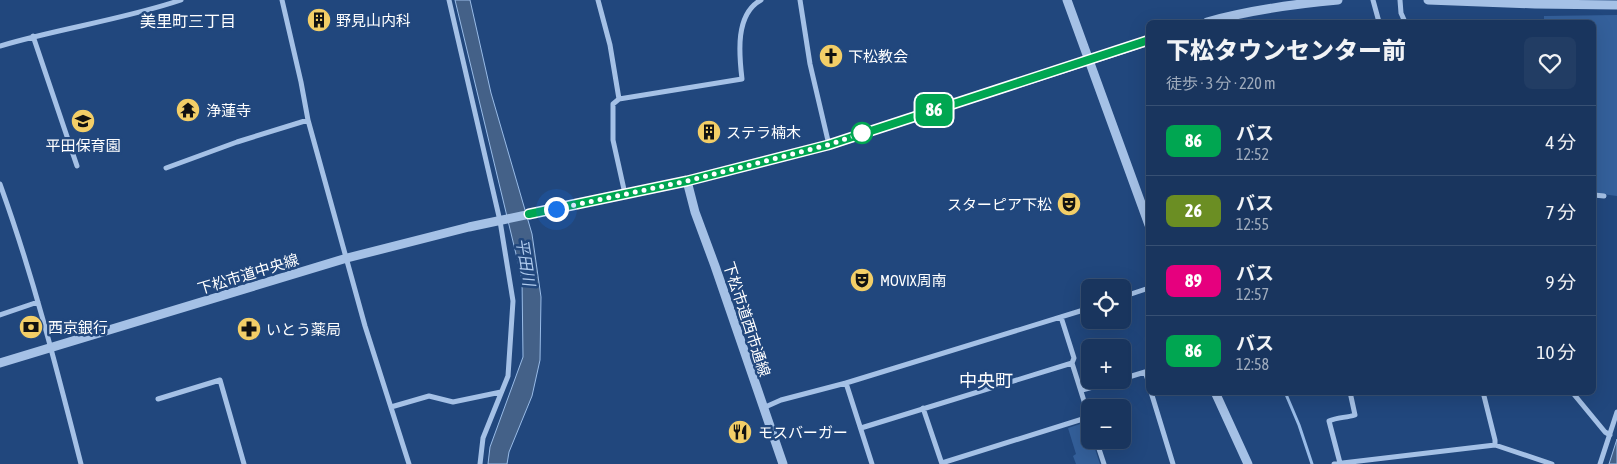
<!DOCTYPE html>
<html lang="ja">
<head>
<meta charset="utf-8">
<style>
  :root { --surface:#19355e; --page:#223d64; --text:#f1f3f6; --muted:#9fabbc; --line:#375073 }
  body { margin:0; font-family:"Asap Condensed","Noto Sans JP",sans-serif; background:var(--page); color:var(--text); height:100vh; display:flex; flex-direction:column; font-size:19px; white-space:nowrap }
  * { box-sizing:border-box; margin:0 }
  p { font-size:16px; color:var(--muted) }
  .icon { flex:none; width:28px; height:28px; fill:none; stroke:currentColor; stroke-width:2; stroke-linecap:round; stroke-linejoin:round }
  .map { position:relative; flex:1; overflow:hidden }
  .sheet { position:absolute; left:1146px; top:20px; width:450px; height:375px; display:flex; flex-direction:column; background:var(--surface); border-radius:8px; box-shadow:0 5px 20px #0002,0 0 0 1px var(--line) }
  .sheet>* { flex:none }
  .badge { padding:0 10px; border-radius:8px; font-size:18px; line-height:32px }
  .controls { position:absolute; left:1081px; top:279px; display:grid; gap:10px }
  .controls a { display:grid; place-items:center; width:50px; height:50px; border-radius:8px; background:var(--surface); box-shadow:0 5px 20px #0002,0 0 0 1px var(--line); font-size:25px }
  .you { position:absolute; width:25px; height:25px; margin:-12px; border:4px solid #fff; border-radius:50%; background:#1a73e8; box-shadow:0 0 0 8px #1a73e833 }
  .map>.badge { position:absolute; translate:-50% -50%; box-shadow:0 0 0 2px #fff }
  .round { display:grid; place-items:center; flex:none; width:52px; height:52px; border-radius:8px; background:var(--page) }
  .head { display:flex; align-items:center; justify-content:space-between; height:85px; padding:0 20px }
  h1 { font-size:24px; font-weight:800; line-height:38px }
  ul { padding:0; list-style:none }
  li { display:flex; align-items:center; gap:15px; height:70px; padding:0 20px; border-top:1px solid var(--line) }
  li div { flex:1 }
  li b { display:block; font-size:19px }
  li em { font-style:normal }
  li .badge { min-width:55px; font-weight:700; text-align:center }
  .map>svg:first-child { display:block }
  .green { fill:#34609b }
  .water { fill:#446188; stroke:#99bce8 }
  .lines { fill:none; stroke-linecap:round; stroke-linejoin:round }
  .stream { stroke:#99bce8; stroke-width:3 }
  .minor { stroke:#a5c1e6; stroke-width:5 }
  .tertiary { stroke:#a5c1e6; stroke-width:9 }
  .line-casing { stroke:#fff; stroke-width:11 }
  .line { stroke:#00a651; stroke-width:8 }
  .walk { stroke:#fff; stroke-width:5; stroke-dasharray:0 9 }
  .stop-dot { fill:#fff; stroke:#00a651; stroke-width:2.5 }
  .labels { text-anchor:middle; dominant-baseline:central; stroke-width:5; stroke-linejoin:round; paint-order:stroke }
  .poi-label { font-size:15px; fill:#fff; stroke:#21477d; text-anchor:start }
  .street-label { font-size:15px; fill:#fff; stroke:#21477d }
  .neighbourhood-label { font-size:16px; fill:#fff; stroke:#21477d }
  .water-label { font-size:16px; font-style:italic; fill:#b0cbee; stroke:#21477d }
  .quarter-label { font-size:18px; fill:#fff; stroke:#21477d }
</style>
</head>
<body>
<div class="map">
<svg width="1617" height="464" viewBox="0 0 1617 464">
  <rect width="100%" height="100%" fill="#21477d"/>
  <path class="green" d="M1617 15V196L1594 193V22H1544V16Z
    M1086 422 1090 433V440H1092L1100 464H1076L1073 456 1076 454 1068 428Z"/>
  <path class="water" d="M455 0H470L491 93 532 234 541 297 540 360 532 396 509 452 507 464H488L490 447 523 357 522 279Z
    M1617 439V464H1609Z"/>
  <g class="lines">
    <path class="stream" d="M1285 392 1299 425 1312 464"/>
    <path class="minor" d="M282 0 301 82 308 120 365 326 409 464
      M449 0 500 221 513 301 508 376 483 438 480 464
      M598 0 610 45 619 99
      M800 0 810 64 829 145
      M1373 0 1379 22
      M1400 0 1401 13 1405 22
      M33 36 77 166
      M0 46C60 28 122 20 181 0
      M166 168 237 142 308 120
      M0 184C33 275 57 370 81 464
      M625 194 613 140V104L619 99 742 79C739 54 735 14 761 0
      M1594 195 1604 196
      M1122 297 1149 288
      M0 315 38 302
      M1061 317 1074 358 1072 363 1090 420
      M1122 379 1145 372 1149 383
      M846 383 872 464
      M1082 390 1118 380
      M1151 392 1173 464
      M1483 392 1495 440V445
      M1572 392 1605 432 1610 435
      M158 399 220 380 244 464
      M391 407 429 396 453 402 501 392
      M763 408 781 400 846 383 1090 308
      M923 408 942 464
      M861 428 1072 363
      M1096 440 1104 464
      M942 463 1089 417
      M1340 463 1329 421C1337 417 1346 418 1355 415L1350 392
      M1334 464 1495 445 1552 464
      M1600 464 1617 412"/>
    <path class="tertiary" d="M1067 0 1149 225
      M1428 0 1535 4 1617 5
      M1207 22C1250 10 1294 4 1338 0
      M687 181 695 212 715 266 783 464
      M0 363 347 258 469 227 687 181 829 145 1149 41
      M1215 392 1248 464"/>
  </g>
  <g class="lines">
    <g class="line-casing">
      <path id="line" d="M529 214 687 181 828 145 1149 40"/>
    </g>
    <use href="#line" class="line"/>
    <path class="walk" d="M556 209 687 181 828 145 862 133"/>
  </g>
  <defs>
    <g id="building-disc" transform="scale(1.25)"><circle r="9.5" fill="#f3ce67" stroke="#21477d"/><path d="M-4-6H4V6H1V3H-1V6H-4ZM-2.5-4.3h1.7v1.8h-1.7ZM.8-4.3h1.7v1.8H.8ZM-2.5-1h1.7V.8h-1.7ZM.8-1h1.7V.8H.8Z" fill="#111"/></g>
    <g id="church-disc" transform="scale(1.25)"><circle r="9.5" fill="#f3ce67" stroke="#21477d"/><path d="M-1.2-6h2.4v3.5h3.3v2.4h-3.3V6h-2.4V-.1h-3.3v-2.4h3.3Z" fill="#111"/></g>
    <g id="temple-disc" transform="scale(1.25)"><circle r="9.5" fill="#f3ce67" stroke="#21477d"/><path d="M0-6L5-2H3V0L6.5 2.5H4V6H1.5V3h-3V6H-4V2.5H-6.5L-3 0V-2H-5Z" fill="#111"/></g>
    <g id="school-disc" transform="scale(1.25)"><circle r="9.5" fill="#f3ce67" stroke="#21477d"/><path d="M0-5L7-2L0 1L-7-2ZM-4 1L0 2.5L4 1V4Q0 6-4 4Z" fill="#111"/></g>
    <g id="theatre-disc" transform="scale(1.25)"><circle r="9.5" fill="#f3ce67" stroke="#21477d"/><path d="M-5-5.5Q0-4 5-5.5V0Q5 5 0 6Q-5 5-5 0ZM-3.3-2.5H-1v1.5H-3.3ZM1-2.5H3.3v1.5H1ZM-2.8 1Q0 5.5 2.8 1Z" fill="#111"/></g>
    <g id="bank-disc" transform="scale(1.25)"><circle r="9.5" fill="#f3ce67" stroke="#21477d"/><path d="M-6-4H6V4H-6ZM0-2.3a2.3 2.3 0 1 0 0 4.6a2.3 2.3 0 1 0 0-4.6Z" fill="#111"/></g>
    <g id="pharmacy-disc" transform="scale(1.25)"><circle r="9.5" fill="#f3ce67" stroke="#21477d"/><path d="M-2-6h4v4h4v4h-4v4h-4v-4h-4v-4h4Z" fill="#111"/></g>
    <g id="restaurant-disc" transform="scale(1.25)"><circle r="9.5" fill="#f3ce67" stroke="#21477d"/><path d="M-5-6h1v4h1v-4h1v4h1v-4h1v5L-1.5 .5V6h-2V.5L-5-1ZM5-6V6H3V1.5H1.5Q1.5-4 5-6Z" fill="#111"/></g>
  </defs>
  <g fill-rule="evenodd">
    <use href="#building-disc" x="319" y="20"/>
    <use href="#church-disc" x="831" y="56"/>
    <use href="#temple-disc" x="188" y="110"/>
    <use href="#school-disc" x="83" y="121"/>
    <use href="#building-disc" x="709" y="132"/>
    <use href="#theatre-disc" x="1069" y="204"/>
    <use href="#theatre-disc" x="862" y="280"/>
    <use href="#bank-disc" x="31" y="327"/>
    <use href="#pharmacy-disc" x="249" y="329"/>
    <use href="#restaurant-disc" x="740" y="432"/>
  </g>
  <circle class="stop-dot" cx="862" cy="133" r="10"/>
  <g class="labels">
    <g class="poi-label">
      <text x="336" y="20">野見山内科</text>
      <text x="848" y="56">下松教会</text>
      <text x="206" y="110">浄蓮寺</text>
      <text x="726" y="132">ステラ楠木</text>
      <text x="83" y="145" text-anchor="middle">平田保育園</text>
      <text x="1052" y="204" text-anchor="end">スターピア下松</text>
      <text x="880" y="280">MOVIX周南</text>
      <text x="48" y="327">西京銀行</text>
      <text x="266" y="329">いとう薬局</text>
      <text x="758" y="432">モスバーガー</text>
    </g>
    <g class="street-label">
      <text transform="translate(248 274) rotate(-17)">下松市道中央線</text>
      <text transform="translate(747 319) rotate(72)">下松市道西市通線</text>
    </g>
    <g class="neighbourhood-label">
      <text x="188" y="21">美里町三丁目</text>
    </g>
    <g class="water-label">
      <text transform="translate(526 262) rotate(81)">平田川</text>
    </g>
    <g class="quarter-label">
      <text x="986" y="380">中央町</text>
    </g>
  </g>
</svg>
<div class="controls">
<a><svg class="icon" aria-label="locate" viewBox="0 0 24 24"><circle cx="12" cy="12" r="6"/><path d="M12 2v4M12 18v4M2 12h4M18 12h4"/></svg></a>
<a>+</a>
<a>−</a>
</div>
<div class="you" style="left:556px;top:209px"></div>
<b class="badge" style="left:934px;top:110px;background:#00a651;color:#fff">86</b>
<section class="sheet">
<div class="head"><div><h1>下松タウンセンター前</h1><p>徒歩 · 3 分 · 220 m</p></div><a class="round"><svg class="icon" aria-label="heart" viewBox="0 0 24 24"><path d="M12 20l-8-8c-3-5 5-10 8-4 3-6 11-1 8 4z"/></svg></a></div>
<ul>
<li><span class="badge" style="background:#00a651;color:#fff">86</span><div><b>バス</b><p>12:52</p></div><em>4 分</em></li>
<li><span class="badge" style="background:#6b8e23;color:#fff">26</span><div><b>バス</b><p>12:55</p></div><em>7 分</em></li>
<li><span class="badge" style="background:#e6007e;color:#fff">89</span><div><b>バス</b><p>12:57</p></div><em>9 分</em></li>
<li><span class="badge" style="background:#00a651;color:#fff">86</span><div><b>バス</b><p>12:58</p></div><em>10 分</em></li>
</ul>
</section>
</div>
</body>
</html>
